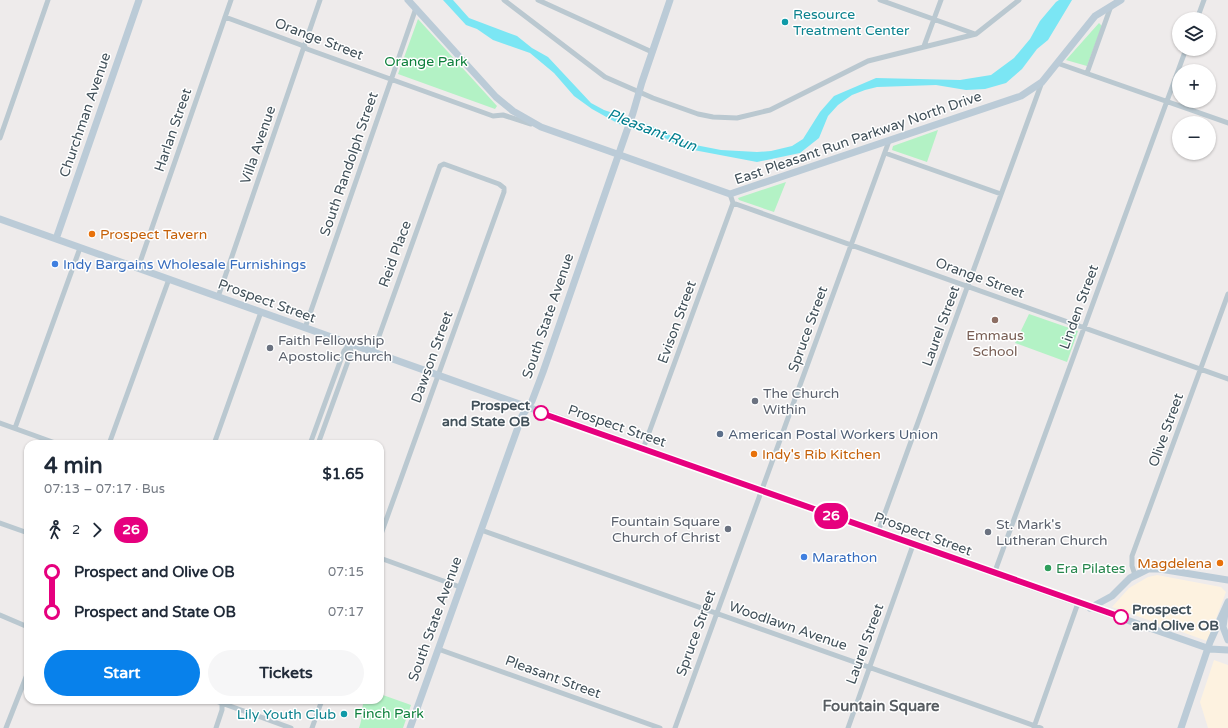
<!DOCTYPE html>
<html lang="en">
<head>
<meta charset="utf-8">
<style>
  :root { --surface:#fff; --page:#f6f6f7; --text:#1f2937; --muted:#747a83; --accent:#0881eb }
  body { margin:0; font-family:"Varela Round",sans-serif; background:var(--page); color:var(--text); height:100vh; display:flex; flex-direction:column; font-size:15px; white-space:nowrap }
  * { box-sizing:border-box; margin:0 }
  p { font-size:13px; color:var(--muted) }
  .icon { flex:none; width:22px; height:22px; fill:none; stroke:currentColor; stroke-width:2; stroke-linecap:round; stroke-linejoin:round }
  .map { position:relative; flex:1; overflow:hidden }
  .side { position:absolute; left:24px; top:440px; width:360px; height:264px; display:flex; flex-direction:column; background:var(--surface); border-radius:12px; box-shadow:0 1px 3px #0004 }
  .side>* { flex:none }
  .badge { padding:0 8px; border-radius:13px; font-size:14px; line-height:26px }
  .fabs { position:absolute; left:1172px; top:12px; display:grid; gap:8px }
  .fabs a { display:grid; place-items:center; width:44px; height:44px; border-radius:50%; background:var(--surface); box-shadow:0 1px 3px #0004; font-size:20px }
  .map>.badge { position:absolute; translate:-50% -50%; box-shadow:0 0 0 2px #fff }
  .legs { display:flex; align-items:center; gap:6px; height:44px; padding:0 20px; font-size:13px }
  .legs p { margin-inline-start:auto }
  .headline { display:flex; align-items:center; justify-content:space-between; height:68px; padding:0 20px }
  h1 { font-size:22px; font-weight:700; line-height:30px }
  .primary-button { display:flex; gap:8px; margin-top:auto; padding:8px 20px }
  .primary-button a { flex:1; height:46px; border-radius:24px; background:var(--accent); color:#fff; font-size:16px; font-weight:700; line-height:46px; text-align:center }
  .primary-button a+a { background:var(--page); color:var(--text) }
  ul { padding:0 20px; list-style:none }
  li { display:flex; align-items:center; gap:14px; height:40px; font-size:15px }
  li i { display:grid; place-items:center; width:6px; height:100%; margin:0 5px; background:currentColor }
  li i::after { content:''; width:10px; height:10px; margin:-5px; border:3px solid; border-radius:50%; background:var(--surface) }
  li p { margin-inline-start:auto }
  li:first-child i { background:linear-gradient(#0000 50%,currentColor 0) }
  li:last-child i { background:linear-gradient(currentColor 50%,#0000 0) }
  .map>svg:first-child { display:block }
  .commercial { fill:#fdf2e0 }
  .green { fill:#b3f2c5 }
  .water { fill:#7be6f4 }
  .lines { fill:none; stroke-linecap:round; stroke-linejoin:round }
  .street { stroke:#bac8d0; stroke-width:5 }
  .secondary { stroke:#bbcbd7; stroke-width:7 }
  .line-1-casing { stroke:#fff; stroke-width:9 }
  .line-1 { stroke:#e6007e; stroke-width:6 }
  .culture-dot { fill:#0f9aa8; stroke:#fff; stroke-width:1.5 }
  .food-dot { fill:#e8710a; stroke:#fff; stroke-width:1.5 }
  .shop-dot { fill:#3f7fe0; stroke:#fff; stroke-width:1.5 }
  .education-dot { fill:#8d6e63; stroke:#fff; stroke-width:1.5 }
  .worship-dot { fill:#6b7280; stroke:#fff; stroke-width:1.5 }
  .stop-1-dot { fill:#fff; stroke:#e6007e; stroke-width:2 }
  .service-dot { fill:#5c6f8a; stroke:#fff; stroke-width:1.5 }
  .leisure-dot { fill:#2e9e5b; stroke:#fff; stroke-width:1.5 }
  .labels { text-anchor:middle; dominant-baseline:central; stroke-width:3; stroke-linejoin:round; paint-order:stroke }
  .culture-label { font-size:14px; fill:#0d838f; stroke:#fff; text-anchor:start }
  .street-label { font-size:14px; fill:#42515a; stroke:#fff }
  .park-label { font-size:14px; fill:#0e803c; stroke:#fff }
  .food-label { font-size:14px; fill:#c56008; stroke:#fff; text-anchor:start }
  .shop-label { font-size:14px; fill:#366cbe; stroke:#fff; text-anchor:start }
  .education-label { font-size:14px; fill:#785e54; stroke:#fff }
  .worship-label { font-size:14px; fill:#5b616d; stroke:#fff; text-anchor:start }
  .stop-label { font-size:14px; font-weight:bold; fill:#42515a; stroke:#fff; text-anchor:end }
  .service-label { font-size:14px; fill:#4e5e75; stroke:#fff; text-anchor:start }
  .leisure-label { font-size:14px; fill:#27864d; stroke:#fff; text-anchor:start }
  .water-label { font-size:15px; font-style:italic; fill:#037f8f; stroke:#fff }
  .neighbourhood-label { font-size:15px; font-weight:bold; fill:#575c61; stroke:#fff }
</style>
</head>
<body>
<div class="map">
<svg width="1228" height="728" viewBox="0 0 1228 728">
  <rect width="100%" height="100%" fill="#eeebeb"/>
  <path class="commercial" d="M1157 575 1221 587 1226 592 1208 640 1207 641 1112 607 1129 588 1148 577Z
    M1214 660 1228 665V728H1208L1200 702Z"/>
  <path class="green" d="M418 19 497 106 495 109 398 74Z
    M1099 23 1102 26 1087 66 1066 60Z
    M938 130 927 162 892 150 893 146Z
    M786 182 774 212 739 200 738 198Z
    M1029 314 1078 331 1067 362 1015 343Z
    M380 694 411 705 403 728H359C363 718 361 710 364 700H380Z"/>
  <path class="water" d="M443 0H453L469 18 517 36 532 48 548 57 591 103 604 110 652 126 685 143 721 150 757 152 771 151 792 146 803 139 820 112 834 96 876 78 960 80 991 75 1014 58 1030 39 1040 21 1056 2 1059 0H1072L1048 40 1037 49 1022 69 1006 83 985 89 966 90 936 85 877 87 865 90 852 95 838 105 828 116 819 138 800 153 757 162 683 148 665 138 635 130 619 124 592 109 574 96 554 73 530 53 493 40 477 29 466 25Z"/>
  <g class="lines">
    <path class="street" d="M504 0 605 77 653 98 698 114 713 117 737 118 770 110 868 61 976 34 1019 0
      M538 0 652 52
      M880 0 975 34
      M225 17 301 45 307 49 493 116 503 115 531 124
      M1197 19 1204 0
      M924 46 941 0
      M1057 63 1228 123
      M1087 73 1111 6
      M0 138 48 0
      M885 153 1001 194
      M730 194 733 203 1228 379
      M138 268 231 0
      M218 297 320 0
      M305 328 416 8
      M373 353 440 166 444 164 499 184 504 188V192L380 537
      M0 423 58 444
      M15 428 80 248
      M109 444 169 279
      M214 444 261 312
      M310 444 344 351 350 344
      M318 444 351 353 350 344
      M643 449 733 203
      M0 523 28 533
      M481 530 1041 728
      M878 532 1042 82
      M380 558 460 587
      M994 574 1186 49
      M1135 575 1132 566V556L1228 294
      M0 615 28 627
      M438 649 660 728
      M213 700 291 728
      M1034 727 1078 603
      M6 728 28 672
      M216 728 222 710V700
      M312 728 322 700
      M675 728 889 141
      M848 728 913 545"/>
    <path class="secondary" d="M408 0 496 97 513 111 541 127 730 194 1021 96 1042 82 1095 16 1121 0
      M0 219 1078 603 1210 649 1228 650
      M56 239 139 0
      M1090 608 1112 596 1130 578 1148 569H1160L1228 580
      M1225 613 1223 627 1228 640
      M410 728 522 416 532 401 543 372 633 113 642 82 670 0
      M1181 728 1210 642 1228 602"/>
  </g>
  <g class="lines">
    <g class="line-1-casing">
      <path id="line-1" d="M541 413 1121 617"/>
    </g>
    <use href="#line-1" class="line-1"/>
  </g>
  <g class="culture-dot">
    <circle cx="785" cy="22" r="4"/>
    <circle cx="344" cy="714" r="4"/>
  </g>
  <g class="food-dot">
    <circle cx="92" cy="234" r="4"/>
    <circle cx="754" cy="454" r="4"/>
    <circle cx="1220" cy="563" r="4"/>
  </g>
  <g class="shop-dot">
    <circle cx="55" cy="264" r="4"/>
    <circle cx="804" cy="557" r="4"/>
  </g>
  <circle class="education-dot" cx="995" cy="320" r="4"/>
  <g class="worship-dot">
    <circle cx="270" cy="348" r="4"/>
    <circle cx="755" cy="401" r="4"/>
    <circle cx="728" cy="529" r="4"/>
    <circle cx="988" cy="532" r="4"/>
  </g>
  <g class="stop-1-dot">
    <circle cx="541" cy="413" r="7"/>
    <circle cx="1121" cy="617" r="7"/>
  </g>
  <circle class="service-dot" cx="720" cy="434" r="4"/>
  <circle class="leisure-dot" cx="1048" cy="568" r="4"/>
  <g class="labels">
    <g class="culture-label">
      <text x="793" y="14">Resource<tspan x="793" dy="16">Treatment Center</tspan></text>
      <text x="336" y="714" text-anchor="end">Lily Youth Club</text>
    </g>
    <g class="street-label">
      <text transform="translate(319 39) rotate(21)">Orange Street</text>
      <text transform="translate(85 115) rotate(-71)">Churchman Avenue</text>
      <text transform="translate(173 130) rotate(-71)">Harlan Street</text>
      <text transform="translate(858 138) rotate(-19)">East Pleasant Run Parkway North Drive</text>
      <text transform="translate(258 145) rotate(-71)">Villa Avenue</text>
      <text transform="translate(349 164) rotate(-71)">South Randolph Street</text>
      <text transform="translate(395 254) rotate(-70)">Reid Place</text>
      <text transform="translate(980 278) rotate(20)">Orange Street</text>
      <text transform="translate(267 301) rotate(20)">Prospect Street</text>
      <text transform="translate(1079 307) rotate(-70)">Linden Street</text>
      <text transform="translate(548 316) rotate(-71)">South State Avenue</text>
      <text transform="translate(677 322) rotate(-70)">Evison Street</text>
      <text transform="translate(941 326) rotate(-70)">Laurel Street</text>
      <text transform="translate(808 329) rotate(-70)">Spruce Street</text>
      <text transform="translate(432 357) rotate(-70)">Dawson Street</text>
      <text transform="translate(617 426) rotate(19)">Prospect Street</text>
      <text transform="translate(1166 430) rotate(-70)">Olive Street</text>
      <text transform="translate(923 534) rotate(20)">Prospect Street</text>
      <text transform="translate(435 619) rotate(-70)">South State Avenue</text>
      <text transform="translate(788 626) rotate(19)">Woodlawn Avenue</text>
      <text transform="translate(696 633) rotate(-70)">Spruce Street</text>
      <text transform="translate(865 644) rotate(-70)">Laurel Street</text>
      <text transform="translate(553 677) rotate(20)">Pleasant Street</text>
    </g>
    <g class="park-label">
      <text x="426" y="61">Orange Park</text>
      <text x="389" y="713">Finch Park</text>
    </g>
    <g class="food-label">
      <text x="100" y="234">Prospect Tavern</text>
      <text x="762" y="454">Indy's Rib Kitchen</text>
      <text x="1212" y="563" text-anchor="end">Magdelena</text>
    </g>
    <g class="shop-label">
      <text x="63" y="264">Indy Bargains Wholesale Furnishings</text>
      <text x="812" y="557">Marathon</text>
    </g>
    <g class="education-label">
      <text x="995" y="335">Emmaus<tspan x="995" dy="16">School</tspan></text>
    </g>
    <g class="worship-label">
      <text x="278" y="340">Faith Fellowship<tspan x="278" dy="16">Apostolic Church</tspan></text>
      <text x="763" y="393">The Church<tspan x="763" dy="16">Within</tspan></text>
      <text x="720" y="521" text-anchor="end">Fountain Square<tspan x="720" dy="16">Church of Christ</tspan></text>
      <text x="996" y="524">St. Mark's<tspan x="996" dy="16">Lutheran Church</tspan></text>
    </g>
    <g class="stop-label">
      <text x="530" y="405">Prospect<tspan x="530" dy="16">and State OB</tspan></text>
      <text x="1132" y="609" text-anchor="start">Prospect<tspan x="1132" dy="16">and Olive OB</tspan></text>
    </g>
    <g class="service-label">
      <text x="728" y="434">American Postal Workers Union</text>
    </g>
    <g class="leisure-label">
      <text x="1056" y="568">Era Pilates</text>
    </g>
    <g class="water-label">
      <text transform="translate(652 130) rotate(21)">Pleasant Run</text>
    </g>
    <g class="neighbourhood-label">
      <text x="881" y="706">Fountain Square</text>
    </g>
  </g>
</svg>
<div class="fabs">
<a><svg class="icon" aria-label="layers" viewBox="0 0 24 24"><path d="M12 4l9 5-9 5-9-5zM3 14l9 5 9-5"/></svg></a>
<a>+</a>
<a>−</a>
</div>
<b class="badge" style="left:831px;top:516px;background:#e6007e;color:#fff">26</b>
<section class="side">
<div class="headline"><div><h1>4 min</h1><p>07:13 – 07:17 · Bus</p></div><b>$1.65</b></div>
<div class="legs"><svg class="icon" aria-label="walk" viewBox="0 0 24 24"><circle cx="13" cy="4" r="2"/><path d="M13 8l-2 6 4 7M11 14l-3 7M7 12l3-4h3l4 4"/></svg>2<svg class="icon" aria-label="forward" viewBox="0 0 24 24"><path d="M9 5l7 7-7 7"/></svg><b class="badge" style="background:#e6007e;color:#fff">26</b></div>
<ul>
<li><i style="color:#e6007e"></i><b>Prospect and Olive OB</b><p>07:15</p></li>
<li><i style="color:#e6007e"></i><b>Prospect and State OB</b><p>07:17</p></li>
</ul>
<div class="primary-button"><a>Start</a><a>Tickets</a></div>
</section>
</div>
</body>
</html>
